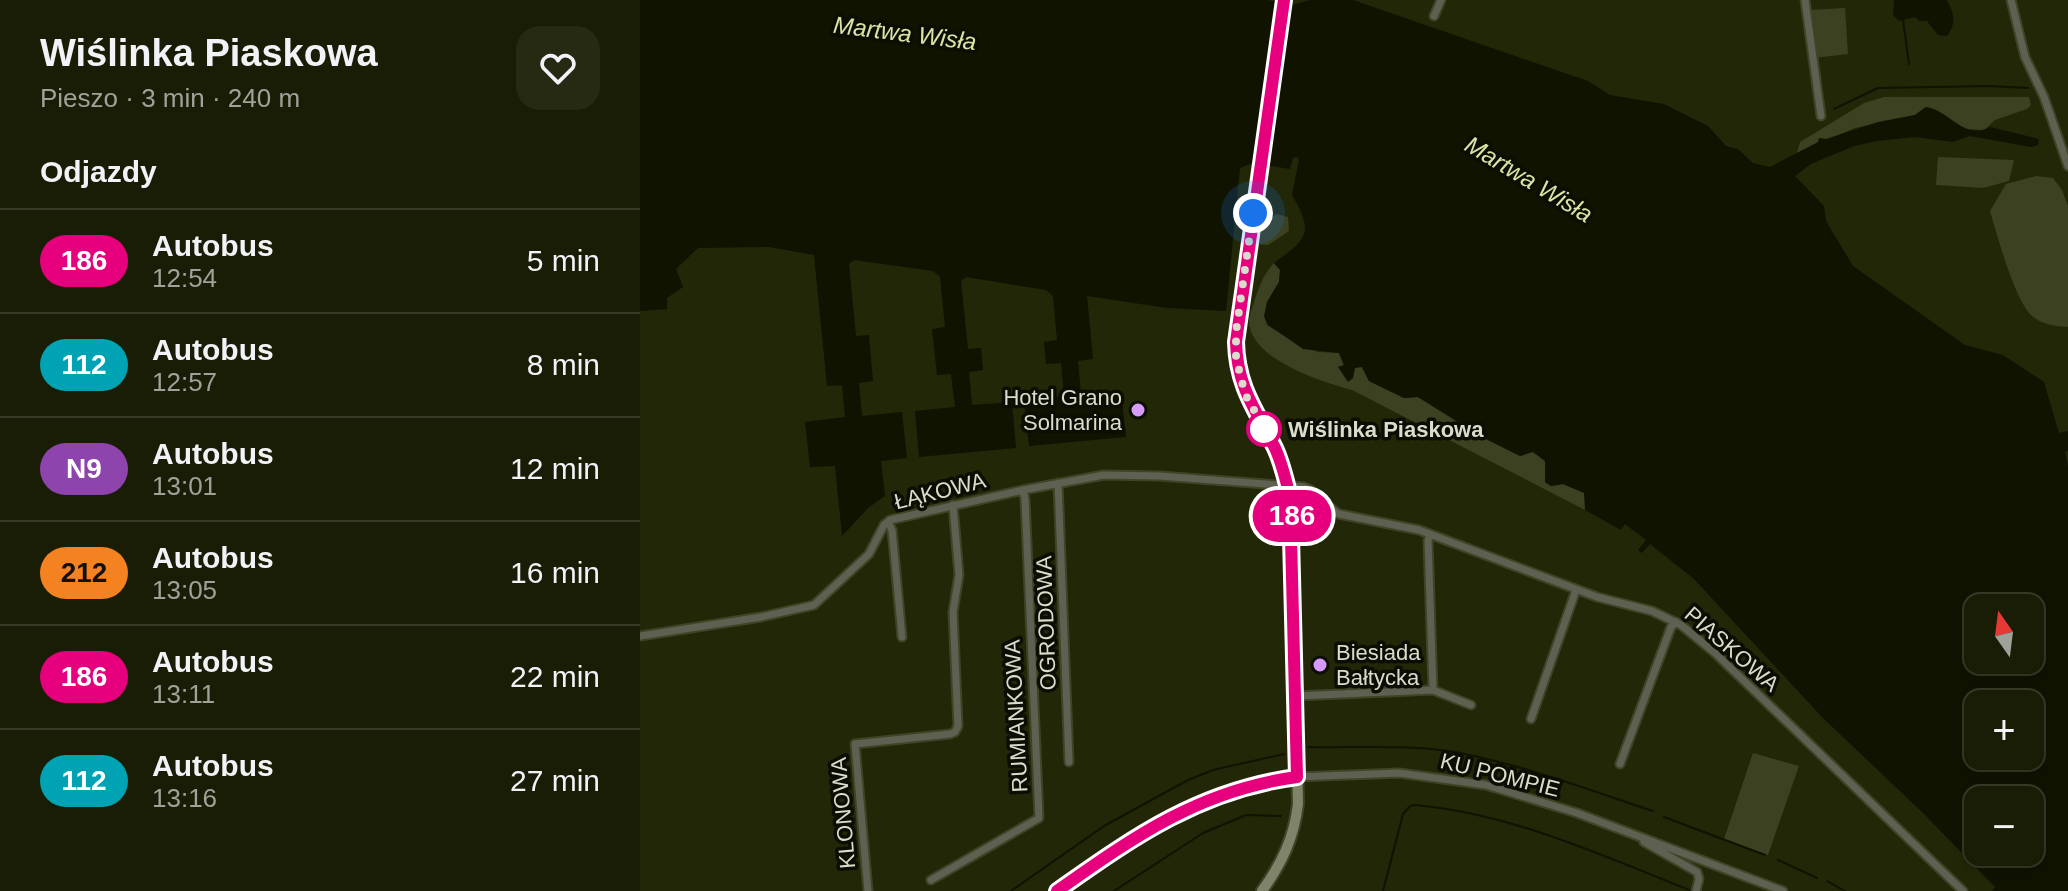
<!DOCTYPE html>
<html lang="pl">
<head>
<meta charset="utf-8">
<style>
  :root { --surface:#1a1d05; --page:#272a13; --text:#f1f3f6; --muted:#9fa29a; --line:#383b27 }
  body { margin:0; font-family:Arial,sans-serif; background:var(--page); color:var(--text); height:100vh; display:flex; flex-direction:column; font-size:30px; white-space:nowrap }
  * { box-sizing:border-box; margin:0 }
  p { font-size:26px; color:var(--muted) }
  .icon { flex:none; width:44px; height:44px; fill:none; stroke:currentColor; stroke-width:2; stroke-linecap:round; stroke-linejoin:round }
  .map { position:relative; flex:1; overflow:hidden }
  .details { display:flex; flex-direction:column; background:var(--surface); width:640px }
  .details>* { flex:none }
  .badge { padding:0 16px; border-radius:26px; font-size:28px; line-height:52px }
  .needle { width:52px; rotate:346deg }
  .tools { position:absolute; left:1324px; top:594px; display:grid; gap:16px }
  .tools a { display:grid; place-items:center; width:80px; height:80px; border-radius:16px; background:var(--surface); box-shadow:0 4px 12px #0003,0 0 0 2px var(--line); font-size:40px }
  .you { position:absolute; width:40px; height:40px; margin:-20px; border:6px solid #fff; border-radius:50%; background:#1a73e8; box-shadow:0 0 0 12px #1a73e833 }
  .map>.badge { position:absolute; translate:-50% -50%; box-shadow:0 0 0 4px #fff }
  h2 { padding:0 40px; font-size:30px; line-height:72px }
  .round { display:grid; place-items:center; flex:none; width:84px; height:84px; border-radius:24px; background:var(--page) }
  .summary { display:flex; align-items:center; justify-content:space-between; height:136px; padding:0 40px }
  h1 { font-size:38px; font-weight:800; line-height:60px }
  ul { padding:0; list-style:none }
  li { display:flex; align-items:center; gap:24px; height:104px; padding:0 40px; border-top:2px solid var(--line) }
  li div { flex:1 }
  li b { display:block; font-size:30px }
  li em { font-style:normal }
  li .badge { min-width:88px; font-weight:700; text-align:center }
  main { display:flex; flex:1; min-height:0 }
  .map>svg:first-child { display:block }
  .green { fill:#3c4121 }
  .water { fill:#101300; fill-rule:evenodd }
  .pier { fill:#222707 }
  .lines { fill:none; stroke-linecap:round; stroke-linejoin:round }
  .stream { stroke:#101300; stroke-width:2 }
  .street-casing { stroke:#3f4426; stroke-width:11 }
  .secondary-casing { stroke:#3f4426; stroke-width:14 }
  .street { stroke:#5e6151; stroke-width:7 }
  .secondary { stroke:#7e836a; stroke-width:10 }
  .line-casing { stroke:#fff; stroke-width:18 }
  .line { stroke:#e6007e; stroke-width:12 }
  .walk { stroke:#d9ddcb; stroke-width:8; stroke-dasharray:0 14.4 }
  .poi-dot { fill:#d69bfa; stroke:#0c0e03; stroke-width:3 }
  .stop-dot { fill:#fff; stroke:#e6007e; stroke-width:4 }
  .labels { text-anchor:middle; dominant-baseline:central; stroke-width:7; stroke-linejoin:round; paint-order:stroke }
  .poi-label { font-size:22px; fill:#d9ddcb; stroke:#0c0e03; text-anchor:end }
  .stop-label { font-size:22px; font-weight:bold; fill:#d9ddcb; stroke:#0c0e03; text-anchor:start }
  .street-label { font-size:22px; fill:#d9ddcb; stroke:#0c0e03 }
  .water-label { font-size:24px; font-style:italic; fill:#dae5a5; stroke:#0c0e03 }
</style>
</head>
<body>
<main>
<section class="details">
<div class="summary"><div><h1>Wiślinka Piaskowa</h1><p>Pieszo · 3 min · 240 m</p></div><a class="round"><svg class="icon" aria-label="heart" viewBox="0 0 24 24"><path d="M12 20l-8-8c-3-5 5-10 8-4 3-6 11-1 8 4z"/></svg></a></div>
<h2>Odjazdy</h2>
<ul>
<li><span class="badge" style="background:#e6007e;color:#fff">186</span><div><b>Autobus</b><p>12:54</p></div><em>5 min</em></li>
<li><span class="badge" style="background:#00a3b4;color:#fff">112</span><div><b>Autobus</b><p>12:57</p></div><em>8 min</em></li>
<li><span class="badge" style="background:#8e44ad;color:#fff">N9</span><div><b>Autobus</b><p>13:01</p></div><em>12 min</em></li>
<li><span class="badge" style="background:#f58220;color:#111">212</span><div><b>Autobus</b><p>13:05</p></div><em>16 min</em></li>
<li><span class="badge" style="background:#e6007e;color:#fff">186</span><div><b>Autobus</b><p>13:11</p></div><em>22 min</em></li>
<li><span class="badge" style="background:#00a3b4;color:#fff">112</span><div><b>Autobus</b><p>13:16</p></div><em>27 min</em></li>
</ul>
</section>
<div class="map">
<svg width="1428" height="891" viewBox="0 0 1428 891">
  <rect width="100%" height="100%" fill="#222707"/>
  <path class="green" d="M1205 8 1208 54 1174 58 1169 10Z
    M1244 97H1389L1391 105 1387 109 1355 120 1344 130 1324 129 1286 107 1275 115 1215 128 1157 153 1160 142 1224 103Z
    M1298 157 1374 160 1369 181 1343 188 1296 185Z
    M1396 176 1413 178 1422 190 1428 206V327C1415 326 1403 325 1392 316 1375 301 1357 235 1350 211L1366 184Z
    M637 214 648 217 649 231 628 245 616 244 614 242 618 223Z
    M634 263 640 270 639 282 627 302V325L649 339 678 352 699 353 704 366 699 367H722L729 381 764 398 778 397 842 437 880 456 892 451 905 461V482L911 486 923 484 945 493V510L712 390C682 382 608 359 609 320 609 315 613 307 614 302 619 287 623 275 634 263Z
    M1113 753 1159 766 1128 855 1084 839Z"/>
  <path class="water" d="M0 0H627L652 5 670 0H713L948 81 970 95 1024 104 1068 126 1086 146 1098 149 1113 163 1130 167 1178 142 1179 138 1186 139 1238 122 1275 115 1286 107C1309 110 1324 141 1350 127L1399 139 1398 145 1391 147 1330 136 1313 142 1275 137 1237 141 1214 146 1171 164 1155 176 1184 206 1186 221 1213 266 1325 345 1363 355 1404 382 1419 433 1428 431V450L1425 452 1428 466V891H1352L1355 887 1283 813 1183 718 1054 579 1010 544 1002 553 998 550 1006 540 985 524 981 530 945 510 944 493 923 484 911 486 905 482V461L893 452 880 456 842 437 778 397 764 398 729 381 722 367 715 368 713 378 708 382 698 367 704 365 699 353 663 349 627 324 624 316 627 302 639 282 640 270 634 263C668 239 674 232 652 195L659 160 657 157 653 158 650 169 612 163 600 168 586 311 527 308 447 296 453 359 438 361 441 394 481 391 486 437 389 446 384 400 424 396 421 363 406 364 404 342 417 340 413 296 406 290 326 277 321 281 328 349 341 348 343 370 329 372 332 405 372 402 376 448 279 457 275 411 315 407 311 374 297 375 292 329 305 327 300 277 293 271 214 260 209 264 216 336 229 335 233 381 219 383 222 416 262 412 267 458 241 461 245 496 228 508 202 536 195 466 170 467 165 422 205 417 202 385 187 386 174 255 129 247 58 248 36 269 43 287 27 298V309L0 311ZM1338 608H1390V660H1338ZM1338 704H1390V756H1338ZM1338 800H1390V852H1338Z
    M1254 0H1307C1314 14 1317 22 1307 36L1298 35 1287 21H1280L1275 17 1259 21 1253 15Z"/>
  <path class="pier" d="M636 0 651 2 627 169 613 167Z"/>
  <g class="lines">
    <path class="stream" d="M1263 20 1269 64
      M1194 109 1238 88 1349 86 1388 88
      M668 747C714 748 776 744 820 753 886 766 949 790 1013 811
      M1024 817 1125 855
      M1138 860 1177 878
      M1187 881 1205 891
      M371 891 464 826 548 780 573 770 644 754
      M474 891 563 833 606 815 641 816
      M743 891 763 814 770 806 776 805C873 814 963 856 1052 891"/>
    <g class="street-casing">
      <path id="street" d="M1165 0 1181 116
        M1371 0 1385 57 1404 97 1428 166
        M794 16 801 0
        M418 483 429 762
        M248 522 252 530 262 637
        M0 636 121 617 174 605 229 554 244 525 250 520 383 490 464 475 520 476 664 487C679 492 686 507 699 514L779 530 957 597 1012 611 1041 625 1075 653 1323 891
        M793 690 831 705
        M655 696 793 690 788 541 790 534
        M891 719 936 590
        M980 764 1031 627 1036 622
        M657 777 759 773 846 785 937 813 1143 891
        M1004 842 1057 872 1059 879 1056 891
        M291 880 399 818 385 499 383 490
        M228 891 215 744 310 734 315 732 318 726 313 612 319 575 313 505"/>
    </g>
    <g class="secondary-casing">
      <path id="secondary" d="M417 891C495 836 560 790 657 777
        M622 891C642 863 654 838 658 804L652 518C650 495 646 473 636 452 618 410 597 392 596 342L644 0"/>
    </g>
    <use href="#street" class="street"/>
    <use href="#secondary" class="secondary"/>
  </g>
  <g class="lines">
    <g class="line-casing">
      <path id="line" d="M417 891C495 836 560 790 657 777L650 497C646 480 642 463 635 448 616 410 597 387 596 342L644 0"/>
    </g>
    <use href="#line" class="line"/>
    <path class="walk" d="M613 213 596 332V358L605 394 627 433 624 429"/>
  </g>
  <g class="poi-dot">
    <circle cx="498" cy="410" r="8"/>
    <circle cx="680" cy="665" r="8"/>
  </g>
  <circle class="stop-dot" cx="624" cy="429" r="16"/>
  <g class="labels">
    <g class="poi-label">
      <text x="482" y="397">Hotel Grano<tspan x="482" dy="25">Solmarina</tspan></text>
      <text x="696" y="652" text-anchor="start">Biesiada<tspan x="696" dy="25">Bałtycka</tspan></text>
    </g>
    <g class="stop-label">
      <text x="648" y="429">Wiślinka Piaskowa</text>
    </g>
    <g class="street-label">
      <text transform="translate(300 491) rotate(-14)">ŁĄKOWA</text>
      <text transform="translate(406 623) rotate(-92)">OGRODOWA</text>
      <text transform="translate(1092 649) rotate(41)">PIASKOWA</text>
      <text transform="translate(376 716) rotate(-93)">RUMIANKOWA</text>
      <text transform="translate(860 775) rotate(14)">KU POMPIE</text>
      <text transform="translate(203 813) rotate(-95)">KLONOWA</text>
    </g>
    <g class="water-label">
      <text transform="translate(265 33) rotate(7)">Martwa Wisła</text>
      <text transform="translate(889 179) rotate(31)">Martwa Wisła</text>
    </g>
  </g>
</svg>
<div class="tools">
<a><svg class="needle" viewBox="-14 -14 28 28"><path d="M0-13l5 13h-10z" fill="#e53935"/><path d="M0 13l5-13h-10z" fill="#9fa29a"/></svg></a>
<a>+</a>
<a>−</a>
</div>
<div class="you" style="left:613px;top:213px"></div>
<b class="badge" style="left:652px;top:516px;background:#e6007e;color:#fff">186</b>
</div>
</main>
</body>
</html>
